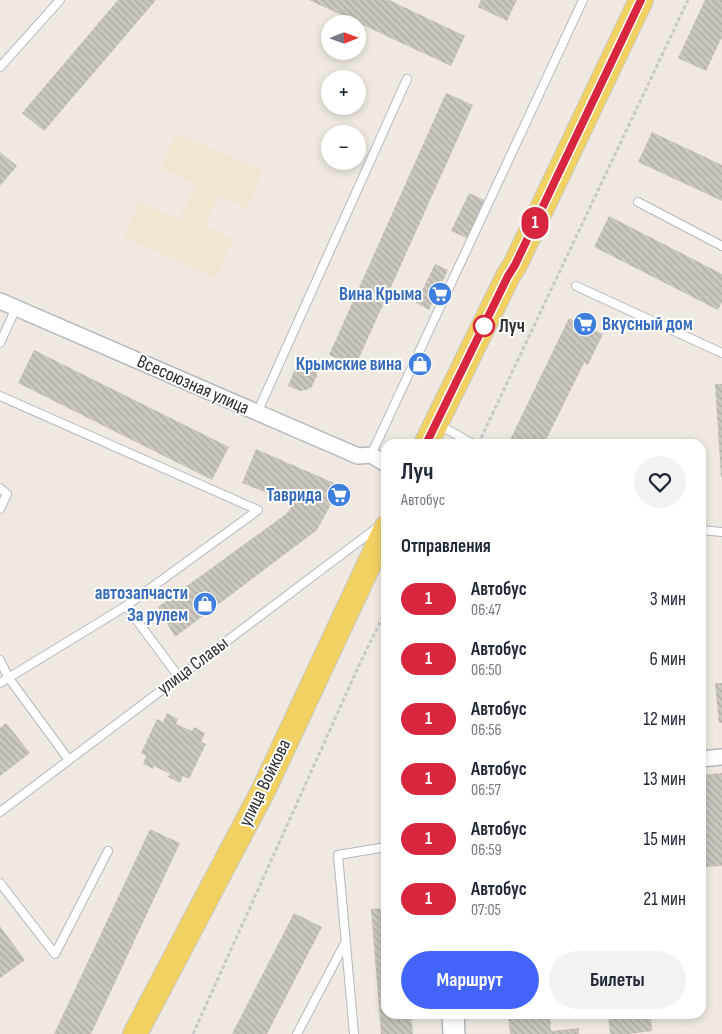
<!DOCTYPE html>
<html lang="ru">
<head>
<meta charset="utf-8">
<style>
  :root { --surface:#fff; --page:#f2f2f3; --text:#1f2937; --muted:#747a83; --accent:#4264fb }
  body { margin:0; font-family:"Sofia Sans Condensed",sans-serif; background:var(--page); color:var(--text); height:100vh; display:flex; flex-direction:column; font-size:19px; white-space:nowrap }
  * { box-sizing:border-box; margin:0 }
  p { font-size:16px; color:var(--muted) }
  .icon { flex:none; width:28px; height:28px; fill:none; stroke:currentColor; stroke-width:2; stroke-linecap:round; stroke-linejoin:round }
  .map { position:relative; flex:1; overflow:hidden }
  .side { position:absolute; left:381px; top:439px; width:325px; height:580px; display:flex; flex-direction:column; background:var(--surface); border-radius:15px; box-shadow:0 2px 8px #0003 }
  .side>* { flex:none }
  .badge { padding:0 10px; border-radius:16px; font-size:18px; line-height:32px }
  .needle { width:32px; rotate:89deg }
  .fabs { position:absolute; left:321px; top:15px; display:grid; gap:10px }
  .fabs a { display:grid; place-items:center; width:45px; height:45px; border-radius:50%; background:var(--surface); box-shadow:0 2px 8px #0003; font-size:25px }
  .map>.badge { position:absolute; translate:-50% -50%; box-shadow:0 0 0 2px #fff }
  h2 { padding:0 20px; font-size:19px; line-height:45px }
  .round { display:grid; place-items:center; flex:none; width:52px; height:52px; border-radius:26px; background:var(--page) }
  .headline { display:flex; align-items:center; justify-content:space-between; height:85px; padding:0 20px }
  h1 { font-size:24px; font-weight:700; line-height:38px }
  .action { display:flex; gap:10px; margin-top:auto; padding:10px 20px }
  .action a { flex:1; height:58px; border-radius:30px; background:var(--accent); color:#fff; font-size:20px; font-weight:700; line-height:58px; text-align:center }
  .action a+a { background:var(--page); color:var(--text) }
  ul { padding:0; list-style:none }
  li { display:flex; align-items:center; gap:15px; height:60px; padding:0 20px }
  li div { flex:1 }
  li b { display:block; font-size:19px }
  li em { font-style:normal }
  li .badge { min-width:55px; font-weight:700; text-align:center }
  .map>svg:first-child { display:block }
  .education { fill:#f0e6d1 }
  .building { fill:url(#building-back-hatch) }
  .lines { fill:none; stroke-linecap:round; stroke-linejoin:round }
  .lane-casing { stroke:#b4b7c1; stroke-width:10 }
  .street-casing { stroke:#b4b7c1; stroke-width:18 }
  .secondary-casing { stroke:#b4b7c1; stroke-width:24 }
  .primary-casing { stroke:#c9c9c9; stroke-width:26 }
  .path { stroke:#c9c9c9; stroke-width:3; stroke-dasharray:4 2.5; stroke-linecap:butt }
  .lane { stroke:#fff; stroke-width:8 }
  .street { stroke:#fff; stroke-width:15 }
  .secondary { stroke:#fff; stroke-width:21 }
  .primary { stroke:#f2d163; stroke-width:24 }
  .line-casing { stroke:#fff; stroke-width:11 }
  .line { stroke:#d7263d; stroke-width:8 }
  .stop-dot { fill:#fff; stroke:#d7263d; stroke-width:2.5 }
  .labels { text-anchor:middle; dominant-baseline:central; stroke-width:4; stroke-linejoin:round; paint-order:stroke }
  .shop-label { font-size:19px; font-weight:bold; fill:#366cbe; stroke:#fff; text-anchor:end }
  .stop-label { font-size:19px; font-weight:bold; fill:#2e2e2e; stroke:#fff; text-anchor:start }
  .street-label { font-size:19px; fill:#2e2e2e; stroke:#fff }
</style>
</head>
<body>
<div class="map">
<svg width="722" height="1034" viewBox="0 0 722 1034">
  <defs>
    <pattern id="building-back-hatch" width="6" height="6" patternUnits="userSpaceOnUse" patternTransform="scale(1.25)"><rect width="6" height="6" fill="#cbc7bf"/><path d="M-1 5l2 2M0 0l6 6M5-1l2 2" fill="none" stroke="#afaba4"/></pattern>
  </defs>
  <rect width="100%" height="100%" fill="#efe9e1"/>
  <path class="education" d="M176 133 263 171 247 208 218 196 205 226 233 239 216 278 124 237 139 202 180 220 196 184 161 168Z"/>
  <path class="building" d="M118 0H156L44 131 22 113Z
    M309 0H389L465 36 451 66Z
    M481 0H517L507 21 478 7Z
    M705 0H722V37L706 71 678 58Z
    M446 93 473 105 355 367 329 355Z
    M652 132 722 165V201L638 162Z
    M0 152 17 166 0 186Z
    M469 193 486 201 469 239 451 231Z
    M609 216 722 274V302L718 310 594 247Z
    M435 264 448 270 429 310 416 303Z
    M569 318 603 334 588 365 584 363 544 444H508Z
    M34 350 229 447 212 480 18 383Z
    M299 358 312 363 316 369 317 376 312 387 306 390 300 391 288 386Z
    M715 384H722V477H721Z
    M256 449 341 486 317 530 175 637 158 607 286 514 294 504 242 483Z
    M715 683H722V723H719Z
    M167 713 178 719 176 724 192 731 194 727 205 733 201 742 206 744 189 779 183 776 180 783 168 777 170 774 154 766 153 769 143 764 146 756 141 753 157 719 163 722Z
    M6 723 30 753 0 776V728Z
    M722 773V866L704 867 701 843V775Z
    M150 829 180 843 91 1034H54Z
    M386 908V1014H411L413 1034H381L371 909Z
    M294 913 322 927 267 1034H232Z
    M0 926 25 960 0 978Z
    M508 1014H550L551 1031 579 1028V1034H510Z
    M608 1014H651L652 1031 629 1034H610Z"/>
  <g class="lines">
    <g class="lane-casing">
      <path id="lane" d="M0 67 60 0
        M638 202 722 246
        M576 286 722 353
        M0 343 16 308
        M0 396 258 510 126 606
        M257 413 407 79
        M438 424 473 444
        M371 455 583 0
        M0 488 7 494 0 509
        M701 530 722 532
        M0 660 8 677 69 760
        M0 683 126 606 179 677
        M0 812 378 527
        M0 883 55 954 108 851
        M297 1034 345 943
        M354 1034 338 855 386 847"/>
    </g>
    <g class="street-casing">
      <path id="street" d="M0 301 358 456 371 455 386 464
        M701 759 722 757"/>
    </g>
    <g class="secondary-casing">
      <path id="secondary" d="M453 1014 454 1034"/>
    </g>
    <g class="primary-casing">
      <path id="primary" d="M426 444 508 276 515 265 641 0
        M135 1034 264 789 386 528"/>
    </g>
    <path class="path" d="M481 438 688 0
      M193 1034 361 661 386 610"/>
    <use href="#lane" class="lane"/>
    <use href="#street" class="street"/>
    <use href="#secondary" class="secondary"/>
    <use href="#primary" class="primary"/>
  </g>
  <g class="lines">
    <g class="line-casing">
      <path id="line" d="M426 444 508 276 515 265 641 0"/>
    </g>
    <use href="#line" class="line"/>
  </g>
  <defs>
    <g id="supermarket-disc" transform="scale(1.25)"><circle r="9.5" fill="#3f7fe0" stroke="#fff"/><path d="M-6-5.5h2.5l.6 2H6L4.5 2H-2.5L-4.4-4H-6ZM-1.5 3.2a1.3 1.3 0 1 0 .1 0ZM3 3.2a1.3 1.3 0 1 0 .1 0Z" fill="#fff"/></g>
    <g id="shop-disc" transform="scale(1.25)"><circle r="9.5" fill="#3f7fe0" stroke="#fff"/><path d="M-5-2.5h2.3a2.7 3.5 0 0 1 5.4 0H5L5.5 6h-11ZM-1.5-2.5h3a1.5 2.3 0 0 0-3 0Z" fill="#fff"/></g>
  </defs>
  <g fill-rule="evenodd">
    <use href="#supermarket-disc" x="440" y="294"/>
    <use href="#supermarket-disc" x="585" y="324"/>
    <use href="#shop-disc" x="420" y="364"/>
    <use href="#supermarket-disc" x="339" y="495"/>
    <use href="#shop-disc" x="205" y="604"/>
  </g>
  <circle class="stop-dot" cx="484" cy="326" r="10"/>
  <g class="labels">
    <g class="shop-label">
      <text x="422" y="294">Вина Крыма</text>
      <text x="602" y="324" text-anchor="start">Вкусный дом</text>
      <text x="402" y="364">Крымские вина</text>
      <text x="322" y="495">Таврида</text>
      <text x="188" y="593">автозапчасти<tspan x="188" dy="22">За рулем</tspan></text>
    </g>
    <g class="stop-label">
      <text x="499" y="326">Луч</text>
    </g>
    <g class="street-label">
      <text transform="translate(193 385) rotate(24)">Всесоюзная улица</text>
      <text transform="translate(193 666) rotate(-37)">улица Славы</text>
      <text transform="translate(265 783) rotate(-64)">улица Войкова</text>
    </g>
  </g>
</svg>
<div class="fabs">
<a><svg class="needle" viewBox="-14 -14 28 28"><path d="M0-13l5 13h-10z" fill="#e53935"/><path d="M0 13l5-13h-10z" fill="#747a83"/></svg></a>
<a>+</a>
<a>−</a>
</div>
<b class="badge" style="left:535px;top:223px;background:#d7263d;color:#fff">1</b>
<section class="side">
<div class="headline"><div><h1>Луч</h1><p>Автобус</p></div><a class="round"><svg class="icon" aria-label="heart" viewBox="0 0 24 24"><path d="M12 20l-8-8c-3-5 5-10 8-4 3-6 11-1 8 4z"/></svg></a></div>
<h2>Отправления</h2>
<ul>
<li><span class="badge" style="background:#d7263d;color:#fff">1</span><div><b>Автобус</b><p>06:47</p></div><em>3 мин</em></li>
<li><span class="badge" style="background:#d7263d;color:#fff">1</span><div><b>Автобус</b><p>06:50</p></div><em>6 мин</em></li>
<li><span class="badge" style="background:#d7263d;color:#fff">1</span><div><b>Автобус</b><p>06:56</p></div><em>12 мин</em></li>
<li><span class="badge" style="background:#d7263d;color:#fff">1</span><div><b>Автобус</b><p>06:57</p></div><em>13 мин</em></li>
<li><span class="badge" style="background:#d7263d;color:#fff">1</span><div><b>Автобус</b><p>06:59</p></div><em>15 мин</em></li>
<li><span class="badge" style="background:#d7263d;color:#fff">1</span><div><b>Автобус</b><p>07:05</p></div><em>21 мин</em></li>
</ul>
<div class="action"><a>Маршрут</a><a>Билеты</a></div>
</section>
</div>
</body>
</html>
